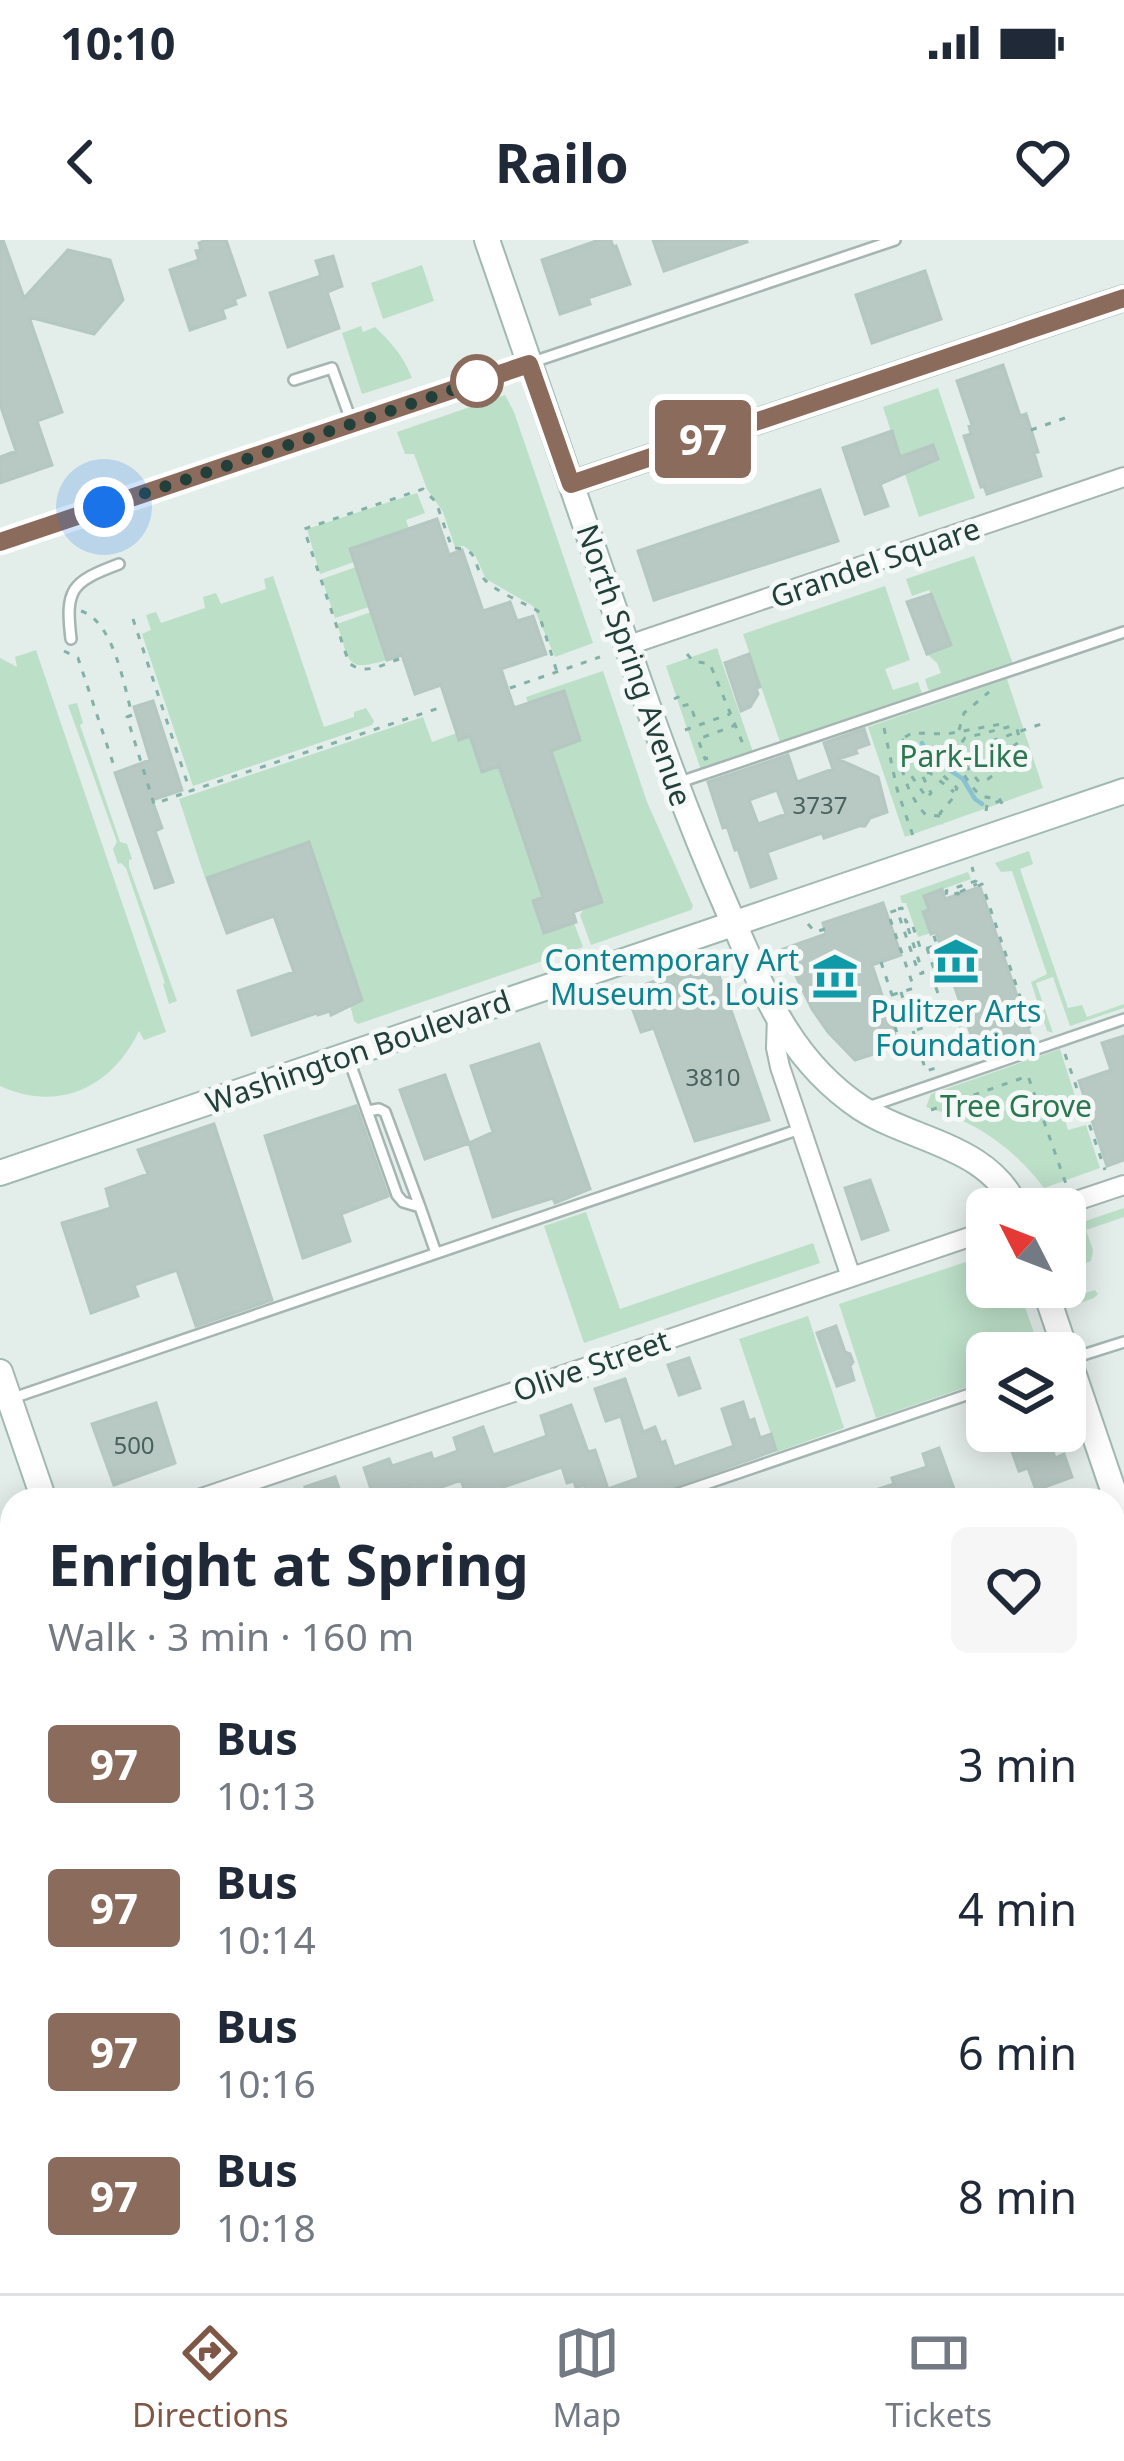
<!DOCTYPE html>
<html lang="en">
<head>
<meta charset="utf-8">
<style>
  :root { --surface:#fff; --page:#f6f6f7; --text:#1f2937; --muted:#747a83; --line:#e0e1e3; --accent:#7f5747 }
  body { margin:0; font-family:"Noto Sans",sans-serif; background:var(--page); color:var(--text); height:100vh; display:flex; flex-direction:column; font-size:45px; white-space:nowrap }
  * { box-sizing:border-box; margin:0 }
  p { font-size:39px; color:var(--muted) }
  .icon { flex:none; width:66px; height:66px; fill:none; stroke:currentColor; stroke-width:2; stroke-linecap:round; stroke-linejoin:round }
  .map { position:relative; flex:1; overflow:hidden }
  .side { position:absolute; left:0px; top:1248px; width:1125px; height:807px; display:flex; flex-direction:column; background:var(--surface); border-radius:36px 36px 0 0; box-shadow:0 6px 30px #0003 }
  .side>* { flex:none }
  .badge { padding:0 24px; border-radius:9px; font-size:42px; line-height:78px }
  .needle { width:78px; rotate:312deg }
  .controls { position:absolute; left:966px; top:948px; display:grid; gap:24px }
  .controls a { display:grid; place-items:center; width:120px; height:120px; border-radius:18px; background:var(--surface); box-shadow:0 6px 30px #0003; font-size:60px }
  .you { position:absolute; width:60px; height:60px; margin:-30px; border:9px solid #fff; border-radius:50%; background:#1a73e8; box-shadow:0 0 0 18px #1a73e833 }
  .map>.badge { position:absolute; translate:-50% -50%; box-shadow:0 0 0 6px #fff }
  .round { display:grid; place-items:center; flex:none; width:126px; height:126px; border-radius:18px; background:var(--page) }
  .overview { display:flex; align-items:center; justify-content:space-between; height:204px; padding:0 48px }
  h1 { font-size:57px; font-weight:700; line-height:90px }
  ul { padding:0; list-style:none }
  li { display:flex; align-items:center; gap:36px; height:144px; padding:0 48px }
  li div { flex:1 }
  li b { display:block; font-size:45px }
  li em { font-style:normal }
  li .badge { min-width:132px; font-weight:700; text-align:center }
  .status { display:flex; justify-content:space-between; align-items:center; height:84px; padding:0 60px; background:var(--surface); direction:ltr }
  .status svg { height:33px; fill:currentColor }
  header { display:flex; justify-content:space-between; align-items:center; height:156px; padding:0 48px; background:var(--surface); font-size:54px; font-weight:700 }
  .menu { display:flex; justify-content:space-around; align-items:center; height:168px; border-top:3px solid var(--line); background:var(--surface); font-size:33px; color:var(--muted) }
  .menu a { display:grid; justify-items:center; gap:6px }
  .menu .current { color:var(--accent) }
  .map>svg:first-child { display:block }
  .green { fill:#bcdfc8 }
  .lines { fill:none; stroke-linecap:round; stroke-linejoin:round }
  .stream { stroke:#8ac1d3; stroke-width:4.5 }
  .building { fill:#b8c8c3; stroke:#b5c7c1; stroke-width:3; fill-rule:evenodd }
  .lane-casing { stroke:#a5b5b2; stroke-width:14 }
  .street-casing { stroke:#a5b5b2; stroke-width:22 }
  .secondary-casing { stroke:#a1b9b3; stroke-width:28 }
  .path { stroke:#83b1a7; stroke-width:3; stroke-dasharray:6 9; stroke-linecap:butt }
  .lane { stroke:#fff; stroke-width:9 }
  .street { stroke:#fff; stroke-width:18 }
  .secondary { stroke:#fff; stroke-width:24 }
  .line-casing { stroke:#fff; stroke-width:27 }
  .line { stroke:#8b6b5b; stroke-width:18 }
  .walk { stroke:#223f3a; stroke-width:12; stroke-dasharray:0 21.6 }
  .stop-dot { fill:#fff; stroke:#8b6b5b; stroke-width:6 }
  .labels { text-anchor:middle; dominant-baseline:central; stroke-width:10; stroke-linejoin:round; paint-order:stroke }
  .number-label { font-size:24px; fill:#48615c }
  .street-label { font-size:30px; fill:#223f3a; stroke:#f4f9f7 }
  .park-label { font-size:30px; fill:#2b7750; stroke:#f4f9f7 }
  .culture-label { font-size:30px; fill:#0d838f; stroke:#f4f9f7; text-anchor:end }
</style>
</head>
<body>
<div class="status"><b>10:10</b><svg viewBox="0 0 49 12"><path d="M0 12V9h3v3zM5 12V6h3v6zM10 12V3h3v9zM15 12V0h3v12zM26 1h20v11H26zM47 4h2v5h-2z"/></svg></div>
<header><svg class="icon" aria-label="back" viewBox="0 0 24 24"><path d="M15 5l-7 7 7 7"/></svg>Railo<svg class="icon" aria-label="heart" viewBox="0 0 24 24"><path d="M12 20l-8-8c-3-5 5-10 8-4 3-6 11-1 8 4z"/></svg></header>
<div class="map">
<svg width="1124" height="2053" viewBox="0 0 1124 2053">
  <rect width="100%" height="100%" fill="#e3edea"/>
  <path class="green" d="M422 25 434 61 383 79 371 43Z
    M361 86 363 92 375 87C391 102 404 117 412 138L362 154 342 93Z
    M938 148 975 258 919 277 883 167Z
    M505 155 514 172 593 403 555 417 533 366 486 339 475 315 464 306 455 307 443 272 427 249 414 214H405L397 192Z
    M417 253 425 273 406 280 409 289 350 308 354 322 320 334 307 289Z
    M974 316 1013 424 932 451 928 449 925 439 941 433 937 423 927 414 951 405 929 350 912 356 906 339Z
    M356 327 369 367 335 378 322 339Z
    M273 336 324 487 354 477V472L366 468 374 481 372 485 193 546 142 394 151 390 146 375 156 372 161 383 205 368 203 357 216 353 221 364 266 349 264 339Z
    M885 346 910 420 885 429 893 450 918 442 922 454 780 502 743 394Z
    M371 372 387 420C344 433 350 421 337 384Z
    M717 408 753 512 701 530 666 426Z
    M36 410 166 792 144 800 139 791C112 847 59 873 0 846V418L17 427 15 417Z
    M603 431 647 562 693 666 691 670 591 705 580 675 585 667 602 661 551 511 580 500 564 452 528 463 526 457Z
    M1007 439 1043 548 905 597 868 487Z
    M77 463 83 483 80 485 120 602 127 604 132 619 129 620V627L177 761 169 764 163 744 165 743 126 628 121 623 118 624 113 609 117 602 68 465Z
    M423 477 432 502 457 493 470 496 482 531 499 526 543 657 533 661 544 692 574 683 583 707 358 784 354 781 350 764 362 760 309 602 205 638 179 559Z
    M1029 611 1033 624 1020 629 1068 768 1082 765 1087 777 1124 764V768L1070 786 1053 737 1036 743 1053 793 1047 791 1031 742 1047 734 1012 631 1001 632 995 623Z
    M968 632 971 639 924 656 929 670 924 672 931 693 918 697 906 663H902L900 656Z
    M1060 809 1075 856 1059 862 1068 890 1086 885 1100 928 1044 948C1013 907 975 881 926 867L931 854Z
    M1124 968V977L1086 990 1093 1010 1091 1021 1068 1031 1076 1056 1095 1050 1098 1054 1094 1058 1074 1065 1065 1041V988Z
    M586 972 620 1069 813 1003 820 1023 584 1103 544 986Z
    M987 1015V1047H1018L1041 1113H987V1140L876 1178 839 1064Z
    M808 1076 844 1188 777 1212 739 1099Z
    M1124 1986V2045L1112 2053H1086L1087 2043H1113V1993Z"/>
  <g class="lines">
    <path class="stream" d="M922 503 930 517 963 539 975 559 982 564"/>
  </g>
  <path class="building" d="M0 0H3L24 58 68 10 110 20 123 60 94 94 29 77 62 172 37 181 52 225 0 243V217L16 211 0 164Z
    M206 0H226L245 55 234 59 236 64 222 69 225 78 190 90 170 30 199 20 196 11 201 10 199 3Z
    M599 0H611L613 7 616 6 630 44 588 58 590 64 560 74 542 20Z
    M653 0H746L747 2 664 31Z
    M333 16 342 46 327 52 339 88 288 107 270 53 321 36 316 21Z
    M925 31 941 79 872 103 856 55Z
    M1003 125 1020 176 1026 174 1038 212 1034 213 1041 236 987 254 984 246 981 247 964 196 971 194 969 186 972 185 957 141Z
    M892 191 900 217 933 205 938 219 880 244 888 266 865 274 843 208Z
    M820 250 838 301 654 360 638 311Z
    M437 279 449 315 462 310 483 371 510 362 517 381 533 376 546 414 501 429 514 468 564 451 580 500 551 511 602 662 573 672 576 682 544 693 533 661 543 657 499 526 482 532 470 496 459 500 441 445 415 454 402 415 387 420 350 309Z
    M931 354 951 405 927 414 907 362Z
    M749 414 760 447 756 448 758 454 750 467 741 471 725 423Z
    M153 461 182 550 152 560 162 588 155 591 173 642 155 648 115 533 150 520 134 467Z
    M864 489 869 504 855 509 857 513 838 519 878 537 887 572 870 578 865 586H859L824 598 822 593 767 612 776 638 751 647 738 609 735 610 727 586 723 588 708 542 788 515 797 542 833 529 824 503ZM777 550 786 574 758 584 749 560Z
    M309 602 362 760 331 775 330 771 318 775 317 773 252 795 238 751 294 732 274 676 227 693 207 638Z
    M980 647 1031 797 978 815 936 692 931 694 923 672 929 670 924 656 942 649 945 659Z
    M883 663 901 715 872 725 899 806 855 820 828 792 812 769 783 709 826 694 823 683Z
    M714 721 769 880 695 901 654 788 641 792 626 751Z
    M1124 796V920L1107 926 1079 841 1111 830 1102 803Z
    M539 804 590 949 555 963 553 958 493 977 469 903 493 892 471 826Z
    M445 835 469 903 425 919 400 850Z
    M356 866 388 956 341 974 350 1001 303 1018 265 896Z
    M214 884 272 1060 196 1086 177 1030 134 1045 138 1056 91 1073 62 983 111 968 106 949 148 934 138 910Z
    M870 940 888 990 862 999 845 948Z
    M836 1086 845 1112 850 1114 853 1122 850 1126 854 1140 837 1146 817 1093Z
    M689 1118 700 1148 679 1155 668 1125Z
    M625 1139 643 1192 655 1187 661 1203 665 1201 674 1227 734 1206 722 1169 743 1162 749 1181 754 1179 760 1198 771 1194 776 1210 636 1260H584L588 1256 584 1245 576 1248 574 1241 567 1243 562 1227 503 1247 507 1260H468L461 1240 422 1254 420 1248 412 1251 410 1245 374 1258 364 1228 389 1219 392 1226 431 1213 433 1220 458 1211 454 1198 483 1187 493 1215 547 1196 541 1176 571 1165 588 1212 595 1210 608 1249 639 1238 621 1176 606 1181 595 1149Z
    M156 1163 175 1223 114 1245 92 1184Z
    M1005 1191H1046L1055 1218 1064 1214 1072 1237 1036 1250 1028 1228 1019 1231Z
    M939 1208 958 1260H855L854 1257 894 1244 892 1238 927 1227 923 1214Z
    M335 1237 343 1260H310L305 1247Z"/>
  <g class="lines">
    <g class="lane-casing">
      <path id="lane" d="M530 123 895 0
        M294 140 332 128 352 183
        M71 399C65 349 71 342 119 324
        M680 542 1124 392
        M349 820 397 955 403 962 420 967 436 1013
        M868 867 1124 779
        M367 871 379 869 385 872 420 967
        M1070 1119 1124 1102
        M10 1159 800 889
        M659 1260 987 1148
        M0 1484 12 1480
        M1113 1742 1124 1734
        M0 1791 12 1787
        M638 2053 653 2043"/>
    </g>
    <g class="street-casing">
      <path id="street" d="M0 302 529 124
        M626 406 1124 237
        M777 775 776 808 780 827 851 1037
        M1052 969 1124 945
        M196 1260 987 991
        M0 1326 12 1322
        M0 1637 12 1633
        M0 1941 12 1937"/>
    </g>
    <g class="secondary-casing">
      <path id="secondary" d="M487 0C537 146 587 292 638 438 666 519 696 598 730 675 748 714 763 754 786 790 805 820 831 848 861 868 914 902 989 905 1017 969
        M571 244 1124 58
        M0 933 1124 551
        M1044 1047 1124 1282
        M0 1132 44 1260
        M1113 1486 1124 1479
        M315 2043 320 2053
        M245 2053 260 2043"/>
    </g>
    <path class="path" d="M1031 190 1065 178
      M81 371C113 381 124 444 132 475L127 477 154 564 190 551
      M133 379 190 551 439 468
      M64 411 78 418 114 526
      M687 414 693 421 710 424 743 504
      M399 419C381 425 365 436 349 423L304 289 423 249 436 262 452 308C482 308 471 325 485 340 495 351 524 363 538 371L557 432
      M510 448 600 417
      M674 459 678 457 682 466 690 464 697 484
      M884 488 897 549 913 596
      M685 490 730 474
      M959 490 964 473 989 452
      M905 497 912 493 947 494 1001 484 1007 487
      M992 501 1044 483
      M954 517 961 519 979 542 988 539 1014 520 1010 518 989 525 1020 501 1017 489 1012 486 965 498 953 514C956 523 972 549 980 555 986 558 992 558 999 558L1003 565
      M708 518 705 519 698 499 736 485
      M903 524 927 558 931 553 923 537V532L930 533 954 552
      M940 530 951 502
      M986 571 987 565 1000 561
      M940 576 926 575C910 559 894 521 903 500L957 548 953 558 940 573 943 584
      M978 646 982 644 1034 798
      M960 652 977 644
      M959 655 958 653 947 656 946 651 976 641 972 627
      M898 669 902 668 906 682 911 681 921 710 937 705 933 693
      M808 684 815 692 825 689
      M927 708 934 729 931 730
      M881 722 892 755 883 759
      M901 752 913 791 947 780 930 730
      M892 755 914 748 888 673 897 670 919 734 923 733 906 682
      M885 758 902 807 895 818
      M947 780 957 777 970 816
      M913 791 926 831 939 827
      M1065 814 1105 930
      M931 870 1028 836 1066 944
      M1113 1986 1124 1979
      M100 2043 106 2053 122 2043
      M613 2043 620 2053
      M1004 2043V2053
      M183 2044 189 2052
      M32 2053 41 2048 44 2053
      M1033 2053 1035 2043
      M1080 2053 1081 2043"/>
    <use href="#lane" class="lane"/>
    <use href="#street" class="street"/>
    <use href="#secondary" class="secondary"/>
  </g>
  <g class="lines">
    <g class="line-casing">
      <path id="line" d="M0 302 529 124 571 244 1124 58"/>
    </g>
    <use href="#line" class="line"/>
    <path class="walk" d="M104 267 485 139 477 141"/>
  </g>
  <defs>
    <g id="museum-bare" transform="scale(3.6)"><path d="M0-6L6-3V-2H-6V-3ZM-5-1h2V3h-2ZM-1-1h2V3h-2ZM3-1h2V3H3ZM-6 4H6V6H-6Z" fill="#0f9aa8" stroke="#f4f9f7" stroke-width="2.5" paint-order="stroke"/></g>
  </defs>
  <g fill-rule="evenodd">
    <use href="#museum-bare" x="956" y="721"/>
    <use href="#museum-bare" x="835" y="736"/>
  </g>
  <circle class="stop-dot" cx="477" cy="141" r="24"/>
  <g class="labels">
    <g class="number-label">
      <text x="820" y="564">3737</text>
      <text x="713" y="836">3810</text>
      <text x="134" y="1204">500</text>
    </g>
    <g class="street-label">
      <text transform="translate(875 322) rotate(-19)">Grandel Square</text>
      <text transform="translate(635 425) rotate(71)">North Spring Avenue</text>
      <text transform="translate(358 811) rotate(-19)">Washington Boulevard</text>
      <text transform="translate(591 1125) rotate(-19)">Olive Street</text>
    </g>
    <g class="park-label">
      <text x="964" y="515">Park-Like</text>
      <text x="1016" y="865">Tree Grove</text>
    </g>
    <g class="culture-label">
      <text x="799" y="719">Contemporary Art<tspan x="799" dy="34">Museum St. Louis</tspan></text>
      <text x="956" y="770" text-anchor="middle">Pulitzer Arts<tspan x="956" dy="34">Foundation</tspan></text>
    </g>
  </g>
</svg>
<div class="controls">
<a><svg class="needle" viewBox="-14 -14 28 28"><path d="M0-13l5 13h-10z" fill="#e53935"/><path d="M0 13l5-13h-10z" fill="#747a83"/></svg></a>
<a><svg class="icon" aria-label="layers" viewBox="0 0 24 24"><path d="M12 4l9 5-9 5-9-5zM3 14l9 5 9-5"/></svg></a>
</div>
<div class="you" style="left:104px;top:267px"></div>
<b class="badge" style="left:703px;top:199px;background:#8b6b5b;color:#fff">97</b>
<section class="side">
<div class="overview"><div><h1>Enright at Spring</h1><p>Walk · 3 min · 160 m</p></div><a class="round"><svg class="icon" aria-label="heart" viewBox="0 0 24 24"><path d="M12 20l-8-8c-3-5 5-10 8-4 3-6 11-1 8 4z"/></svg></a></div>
<ul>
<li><span class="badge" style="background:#8b6b5b;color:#fff">97</span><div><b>Bus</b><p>10:13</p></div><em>3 min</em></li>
<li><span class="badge" style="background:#8b6b5b;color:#fff">97</span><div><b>Bus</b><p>10:14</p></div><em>4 min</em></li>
<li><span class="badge" style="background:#8b6b5b;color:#fff">97</span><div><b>Bus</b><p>10:16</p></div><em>6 min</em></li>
<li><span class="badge" style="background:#8b6b5b;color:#fff">97</span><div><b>Bus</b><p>10:18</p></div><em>8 min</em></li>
</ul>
</section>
</div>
<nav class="menu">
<a class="current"><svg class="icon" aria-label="directions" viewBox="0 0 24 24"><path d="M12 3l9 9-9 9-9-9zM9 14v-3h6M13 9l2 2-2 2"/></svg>Directions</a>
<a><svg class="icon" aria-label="map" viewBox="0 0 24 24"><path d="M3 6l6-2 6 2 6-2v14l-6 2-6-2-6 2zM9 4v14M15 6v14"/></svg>Map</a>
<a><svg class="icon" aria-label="tickets" viewBox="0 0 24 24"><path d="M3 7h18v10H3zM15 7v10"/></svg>Tickets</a>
</nav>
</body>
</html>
